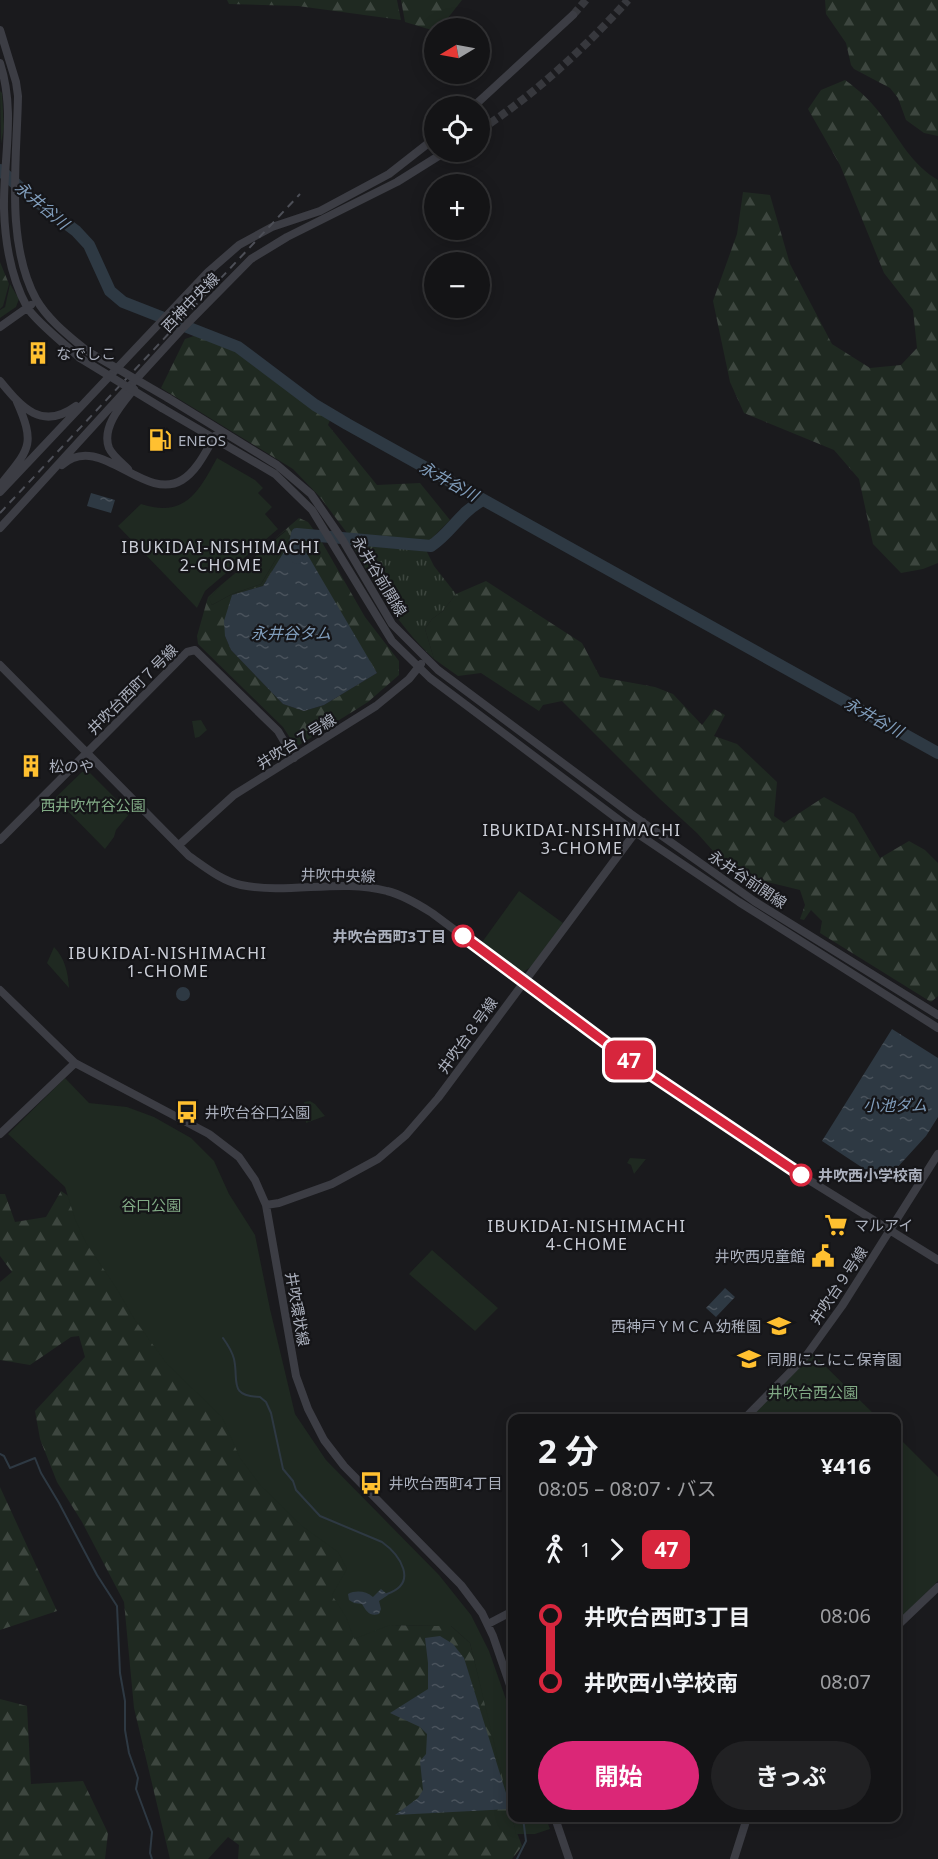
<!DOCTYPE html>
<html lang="ja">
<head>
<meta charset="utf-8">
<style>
  :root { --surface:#141416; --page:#212123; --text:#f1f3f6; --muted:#9d9ea1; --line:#333335; --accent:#db2777 }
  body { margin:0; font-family:"Noto Sans","Noto Sans JP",sans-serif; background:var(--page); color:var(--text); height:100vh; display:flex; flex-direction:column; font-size:22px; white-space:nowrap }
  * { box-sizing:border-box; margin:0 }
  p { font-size:20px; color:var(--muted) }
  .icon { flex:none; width:33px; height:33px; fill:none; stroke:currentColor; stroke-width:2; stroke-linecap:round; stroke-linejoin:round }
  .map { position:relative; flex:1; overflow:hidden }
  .details { position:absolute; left:508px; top:1414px; width:393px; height:408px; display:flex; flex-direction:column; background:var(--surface); border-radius:12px; box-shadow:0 3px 15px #0003,0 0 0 2px var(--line) }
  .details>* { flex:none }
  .badge { padding:0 12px; border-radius:9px; font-size:21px; line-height:39px }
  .needle { width:39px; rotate:260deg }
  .fabs { position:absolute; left:424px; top:18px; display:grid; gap:12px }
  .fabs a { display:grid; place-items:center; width:66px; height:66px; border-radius:50%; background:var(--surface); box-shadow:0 3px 15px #0003,0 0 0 2px var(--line); font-size:30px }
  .map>.badge { position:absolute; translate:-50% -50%; box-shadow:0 0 0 3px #fff }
  .legs { display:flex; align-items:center; gap:9px; height:66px; padding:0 30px; font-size:20px }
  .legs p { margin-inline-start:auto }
  .head { display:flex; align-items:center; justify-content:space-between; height:102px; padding:0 30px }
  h1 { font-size:33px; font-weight:700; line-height:45px }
  .primary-button { display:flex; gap:12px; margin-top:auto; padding:12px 30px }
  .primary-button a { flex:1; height:69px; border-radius:36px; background:var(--accent); color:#fff; font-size:24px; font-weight:700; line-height:69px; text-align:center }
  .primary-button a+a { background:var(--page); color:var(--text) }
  ul { padding:0 30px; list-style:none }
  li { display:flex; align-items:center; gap:21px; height:66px; font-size:22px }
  li i { display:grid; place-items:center; width:9px; height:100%; margin:0 8px; background:currentColor }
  li i::after { content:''; width:15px; height:15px; margin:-8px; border:4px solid; border-radius:50%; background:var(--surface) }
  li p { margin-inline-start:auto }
  li:first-child i { background:linear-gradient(#0000 50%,currentColor 0) }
  li:last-child i { background:linear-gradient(currentColor 50%,#0000 0) }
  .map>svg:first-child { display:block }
  .grass { fill:url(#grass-tufts) }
  .forest { fill:url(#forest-firs); fill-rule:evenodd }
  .park { fill:#1f2921 }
  .water { fill:url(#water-ripples) }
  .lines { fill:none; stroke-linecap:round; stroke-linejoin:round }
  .stream { stroke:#2e3943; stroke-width:2 }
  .river { stroke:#2e3943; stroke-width:12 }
  .tertiary-tunnel { stroke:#37383d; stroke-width:8; stroke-dasharray:8 4; stroke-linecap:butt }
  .tertiary { stroke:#3c3d44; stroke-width:8 }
  .rail { stroke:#4d4f57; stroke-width:2; stroke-dasharray:8 6; stroke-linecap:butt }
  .tertiary-bridge { stroke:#3c3d44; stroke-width:8 }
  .line-1-casing { stroke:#fff; stroke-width:14 }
  .line-1 { stroke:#d7263d; stroke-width:9 }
  .stop-1-dot { fill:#fff; stroke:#d7263d; stroke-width:3 }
  .labels { text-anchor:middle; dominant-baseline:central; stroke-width:4.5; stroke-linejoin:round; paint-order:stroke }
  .street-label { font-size:15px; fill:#abb0bd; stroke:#151518 }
  .poi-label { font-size:15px; fill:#abb0bd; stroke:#151518; text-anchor:start }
  .park-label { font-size:15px; fill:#81aa85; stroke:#151518 }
  .stop-label { font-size:15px; font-weight:bold; fill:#abb0bd; stroke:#151518; text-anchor:end }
  .water-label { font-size:16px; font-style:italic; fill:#809dbb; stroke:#151518 }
  .neighbourhood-label { font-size:16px; letter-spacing:1.5px; fill:#cdd0d9; stroke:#151518 }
</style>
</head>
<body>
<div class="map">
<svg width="938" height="1859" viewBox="0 0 938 1859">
  <defs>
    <pattern id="grass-tufts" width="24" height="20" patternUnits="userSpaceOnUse" patternTransform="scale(1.5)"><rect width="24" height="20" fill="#1f2921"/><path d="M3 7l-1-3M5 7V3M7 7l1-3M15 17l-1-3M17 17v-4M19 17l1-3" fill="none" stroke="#3d463f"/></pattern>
    <pattern id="forest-firs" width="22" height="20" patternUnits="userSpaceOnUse" patternTransform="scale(1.5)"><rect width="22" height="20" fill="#1f2921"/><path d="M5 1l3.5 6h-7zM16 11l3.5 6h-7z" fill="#3d463f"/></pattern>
    <pattern id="water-ripples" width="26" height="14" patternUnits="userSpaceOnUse" patternTransform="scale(1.5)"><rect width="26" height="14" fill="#2e3943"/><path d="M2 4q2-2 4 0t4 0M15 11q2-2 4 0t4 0" fill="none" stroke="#4a535c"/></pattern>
  </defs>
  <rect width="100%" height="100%" fill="#1a1a1d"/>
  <path class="grass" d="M351 543 426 550 434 566 456 594 443 611 432 619 425 629 434 659C395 622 377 588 351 543Z"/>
  <path class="forest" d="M227 0H397L401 20 298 6 229 4Z
    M401 0H462L440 28H435V31L405 22Z
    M825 0H938V136L924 133 906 120 898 98 890 88 854 69 851 65 846 43 826 14Z
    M845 80C859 90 872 102 882 116 900 140 912 165 938 180V563L923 569 901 573 873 544 859 479 834 450 744 413 730 382 713 301 737 234 743 192 770 195 790 264 832 344 870 368 901 365 917 348 913 310 884 273 840 165 808 109 821 90Z
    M0 262 9 284 3 306 0 309Z
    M194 336 235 348 305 403 330 420 328 425 377 485 420 483 450 520 427 543 347 533 320 497 293 469 161 388 185 339Z
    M299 518 308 522 319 537 365 617 399 661V675L368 702 296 747 283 727 198 644 197 636 208 597 221 585 210 599 212 605 232 594 261 584 290 536 286 530 273 540ZM290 543H295L377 673 324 705 304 711 283 704 231 650 225 636 232 595 263 586Z
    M486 581 582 643 600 677 655 687 673 694 702 725 714 709 725 715 714 736 737 744 777 782 774 816 784 823 824 797 854 814 880 858 909 841 925 850 938 863V996L931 1002 820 933 822 921 811 910 804 920 800 919 805 905 800 890 742 876 731 871 697 833 660 799 562 701 543 705 539 711 481 673 458 676 434 659 425 629 432 619 443 611 456 594Z
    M61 1191 89 1210 343 1543 390 1625 451 1626 470 1643 507 1790 513 1822 522 1846 512 1859H238L239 1845 228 1837 208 1859H170L134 1708 124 1602 82 1522 57 1482 40 1439 35 1411 85 1357 79 1336 71 1337 30 1365 0 1360V1282L12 1272 0 1256V1194H5L15 1222 46 1217Z
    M0 1487 57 1611 0 1630Z
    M0 1699 27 1706 31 1784 83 1781 108 1833 105 1859H0Z"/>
  <path class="park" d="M0 91 2 93 4 127 1 144Z
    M10 284 19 299 16 307 0 318V310L5 307Z
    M217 458 255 480 263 488 258 493 272 507 265 514 278 529 205 591 197 608 118 526 141 504C185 518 198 493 217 458Z
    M287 530 290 536 261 584 232 594 212 605 209 599 221 585Z
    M201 720 207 730 199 737 195 738 192 721Z
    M82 772H89L130 813 116 830 114 837 105 849 55 798Z
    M519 891 563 923 531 967 523 972 513 968 480 945Z
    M54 947C65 958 68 973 69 988L47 963Z
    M65 1078 89 1103 127 1107 154 1117 191 1138 214 1161 229 1194 255 1235 270 1309 295 1414 326 1460 439 1575 471 1615 489 1651 513 1719V1818H546L550 1829 535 1834H516L470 1643 451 1626H437L390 1625 354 1639 346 1617 332 1595 347 1569 338 1552 302 1526 261 1486 240 1458 222 1417 167 1364 135 1320 115 1286 86 1243 75 1219 65 1187 8 1134Z
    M310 1101 315 1104 325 1116 306 1123 304 1102Z
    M630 1158 646 1159 634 1174 631 1165 627 1163Z
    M432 1250 498 1308 475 1331 409 1274Z
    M813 1354 879 1419H749Z
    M897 1436 938 1477V1581L897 1622Z"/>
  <path class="water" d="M91 493 115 500 111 513 87 506Z
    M290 542H300L377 673 324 705 304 711 283 704 231 650 225 636 224 621 232 595 263 586Z
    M176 994a7 7 0 1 1 14 0a7 7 0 1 1-14 0Z
    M892 1029 938 1058V1117L926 1136 884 1182 822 1141Z
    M725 1288 735 1297 716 1317 706 1308Z
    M381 1589 388 1595 379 1601 381 1609 379 1614C370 1617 366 1611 362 1604L354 1603 349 1600 348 1594C356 1590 366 1591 373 1597Z
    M440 1636 453 1644 464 1658 511 1809 395 1815 418 1798 423 1790 420 1761 426 1754 427 1734 420 1727 390 1713 428 1689V1663L425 1638Z"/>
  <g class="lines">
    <path class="stream" d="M223 1338C228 1345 232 1351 234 1359 239 1381 228 1396 260 1397L266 1402 271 1413 283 1469 293 1481 296 1490 320 1516 382 1542C400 1555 419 1583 387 1594
      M0 1454 4 1456 10 1468 35 1458 41 1473 59 1503 97 1575 117 1606 120 1673 125 1701V1730L129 1753 138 1778 136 1789 152 1832 150 1853 152 1859
      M510 1804H513
      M517 1859 526 1841 523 1818"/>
    <path class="river" d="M0 170 31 197 76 231 89 245 110 291 123 302 238 347 315 405 347 424 938 753
      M297 558 295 543 297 534 431 546C451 533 460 512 483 500"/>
    <path class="tertiary-tunnel" d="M573 15 586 0
      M480 130C534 95 585 48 628 0"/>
    <path class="tertiary" d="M0 30 16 82 18 96C17 160 5 242 36 299 48 320 69 336 87 351
      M0 63C16 113 3 159 4 209 5 242 11 278 27 307 35 321 67 346 80 358
      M474 106 573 15
      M0 327 31 305
      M0 381C22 408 42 431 76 406
      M168 398 277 465 311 494 342 539 392 624 438 670 631 814 754 901 938 1015
      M162 408 275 474 312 510 392 641 430 678 635 832 739 902 938 1028
      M62 465C100 431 144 503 182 480 197 471 206 451 215 436
      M128 469C122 463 112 455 109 448 101 427 122 404 134 389
      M2 483C29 449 36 445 17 402
      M0 492 208 272 239 245 272 227 320 211 389 174 435 138
      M0 528 181 330 251 259 287 237 397 182 445 152
      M0 665 189 856C205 867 222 881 241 885 289 895 340 878 387 891 403 895 418 904 432 913L625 1057 767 1154 938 1260
      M0 840 187 652 195 650 278 731 294 758
      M179 845 234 795 376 706 409 679 421 664
      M0 990 75 1063 209 1134 239 1157 255 1180 266 1205 296 1376 308 1409 324 1440 344 1466 461 1585 482 1613 493 1636 513 1694
      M0 1134 75 1063
      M266 1205 279 1203 332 1184 378 1159 406 1135 438 1098 643 822
      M744 1419 806 1356 842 1306 938 1154
      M488 1624 513 1611
      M897 1626 938 1587
      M555 1818 569 1859
      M734 1859 747 1818"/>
    <path class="rail" d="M0 513 300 194"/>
    <path class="tertiary-bridge" d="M87 351 168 398
      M80 358 162 408"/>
  </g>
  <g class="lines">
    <g class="line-1-casing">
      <path id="line-1" d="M463 936 625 1057 801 1175"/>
    </g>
    <use href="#line-1" class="line-1"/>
  </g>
  <defs>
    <g id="building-bare" transform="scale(1.8)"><path d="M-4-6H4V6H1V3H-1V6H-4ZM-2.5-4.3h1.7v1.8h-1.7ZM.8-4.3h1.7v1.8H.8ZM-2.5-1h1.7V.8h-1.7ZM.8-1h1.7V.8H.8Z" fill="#ffc030" stroke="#151518" stroke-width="2.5" paint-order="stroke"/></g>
    <g id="fuel-bare" transform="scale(1.8)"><path d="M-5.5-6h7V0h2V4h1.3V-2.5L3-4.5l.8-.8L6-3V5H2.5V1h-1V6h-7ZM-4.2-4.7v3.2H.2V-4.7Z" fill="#ffc030" stroke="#151518" stroke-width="2.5" paint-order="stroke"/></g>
    <g id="bus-bare" transform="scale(1.8)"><path d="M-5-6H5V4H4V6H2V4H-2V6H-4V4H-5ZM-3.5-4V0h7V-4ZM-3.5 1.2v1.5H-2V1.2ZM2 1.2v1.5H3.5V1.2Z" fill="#ffc030" stroke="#151518" stroke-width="2.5" paint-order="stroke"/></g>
    <g id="supermarket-bare" transform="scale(1.8)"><path d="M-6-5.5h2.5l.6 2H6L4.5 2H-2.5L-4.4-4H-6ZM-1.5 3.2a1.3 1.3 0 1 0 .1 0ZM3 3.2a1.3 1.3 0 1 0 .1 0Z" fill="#ffc030" stroke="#151518" stroke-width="2.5" paint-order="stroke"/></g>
    <g id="civic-bare" transform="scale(1.8)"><path d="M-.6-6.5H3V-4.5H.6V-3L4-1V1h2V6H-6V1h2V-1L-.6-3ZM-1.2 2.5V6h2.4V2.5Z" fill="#ffc030" stroke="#151518" stroke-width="2.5" paint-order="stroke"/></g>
    <g id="school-bare" transform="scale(1.8)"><path d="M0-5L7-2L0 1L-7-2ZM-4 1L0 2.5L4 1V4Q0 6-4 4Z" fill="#ffc030" stroke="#151518" stroke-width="2.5" paint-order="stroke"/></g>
  </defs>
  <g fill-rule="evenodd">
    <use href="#building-bare" x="38" y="353"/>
    <use href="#fuel-bare" x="160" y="440"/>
    <use href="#building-bare" x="31" y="766"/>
    <use href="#bus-bare" x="187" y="1112"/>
    <use href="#supermarket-bare" x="836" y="1225"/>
    <use href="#civic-bare" x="823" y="1256"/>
    <use href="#school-bare" x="779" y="1326"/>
    <use href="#school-bare" x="749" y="1359"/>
    <use href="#bus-bare" x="371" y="1483"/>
  </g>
  <g class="stop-1-dot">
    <circle cx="463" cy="936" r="10"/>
    <circle cx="801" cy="1175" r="10"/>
  </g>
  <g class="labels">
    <g class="street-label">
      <text transform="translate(190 302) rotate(-46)">西神中央線</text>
      <text transform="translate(380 576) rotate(59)">永井谷前開線</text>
      <text transform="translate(132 689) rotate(-45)">井吹台西町７号線</text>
      <text transform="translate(296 741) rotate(-32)">井吹台７号線</text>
      <text transform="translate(338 875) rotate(1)">井吹中央線</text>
      <text transform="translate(748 879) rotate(34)">永井谷前開線</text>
      <text transform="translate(467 1035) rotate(-54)">井吹台８号線</text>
      <text transform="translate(838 1285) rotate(-56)">井吹台９号線</text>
      <text transform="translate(298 1309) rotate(80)">井吹環状線</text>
    </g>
    <g class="poi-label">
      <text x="56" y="353">なでしこ</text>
      <text x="178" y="440">ENEOS</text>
      <text x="49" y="766">松のや</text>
      <text x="205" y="1112">井吹台谷口公園</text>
      <text x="854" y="1225">マルアイ</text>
      <text x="805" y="1256" text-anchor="end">井吹西児童館</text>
      <text x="761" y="1326" text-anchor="end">西神戸ＹＭＣＡ幼稚園</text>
      <text x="767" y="1359">同朋にこにこ保育園</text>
      <text x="389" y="1483">井吹台西町4丁目</text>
    </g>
    <g class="park-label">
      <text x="93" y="805">西井吹竹谷公園</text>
      <text x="151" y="1205">谷口公園</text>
      <text x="813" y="1392">井吹台西公園</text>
    </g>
    <g class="stop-label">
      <text x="446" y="936">井吹台西町3丁目</text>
      <text x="818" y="1175" text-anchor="start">井吹西小学校南</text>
    </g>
    <g class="water-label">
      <text transform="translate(42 205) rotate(40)">永井谷川</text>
      <text transform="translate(449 481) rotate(29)">永井谷川</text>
      <text x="291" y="633">永井谷タム</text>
      <text transform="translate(874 717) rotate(29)">永井谷川</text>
      <text x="895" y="1105">小池ダム</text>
    </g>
    <g class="neighbourhood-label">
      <text x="221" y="547">IBUKIDAI-NISHIMACHI<tspan x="221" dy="18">2-CHOME</tspan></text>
      <text x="582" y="830">IBUKIDAI-NISHIMACHI<tspan x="582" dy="18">3-CHOME</tspan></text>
      <text x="168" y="953">IBUKIDAI-NISHIMACHI<tspan x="168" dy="18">1-CHOME</tspan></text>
      <text x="587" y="1226">IBUKIDAI-NISHIMACHI<tspan x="587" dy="18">4-CHOME</tspan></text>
    </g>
  </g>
</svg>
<div class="fabs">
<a><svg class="needle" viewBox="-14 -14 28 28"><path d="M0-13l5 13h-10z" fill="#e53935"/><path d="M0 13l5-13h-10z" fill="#9d9ea1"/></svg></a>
<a><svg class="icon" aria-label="locate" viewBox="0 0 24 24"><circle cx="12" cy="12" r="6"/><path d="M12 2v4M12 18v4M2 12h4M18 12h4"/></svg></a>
<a>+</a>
<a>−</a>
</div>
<b class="badge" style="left:629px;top:1060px;background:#d7263d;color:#fff">47</b>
<section class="details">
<div class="head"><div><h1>2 分</h1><p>08:05 – 08:07 · バス</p></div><b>¥416</b></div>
<div class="legs"><svg class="icon" aria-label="walk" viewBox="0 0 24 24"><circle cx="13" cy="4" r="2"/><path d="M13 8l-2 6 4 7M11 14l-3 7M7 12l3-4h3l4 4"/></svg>1<svg class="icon" aria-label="forward" viewBox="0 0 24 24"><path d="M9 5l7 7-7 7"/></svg><b class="badge" style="background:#d7263d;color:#fff">47</b></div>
<ul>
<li><i style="color:#d7263d"></i><b>井吹台西町3丁目</b><p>08:06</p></li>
<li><i style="color:#d7263d"></i><b>井吹西小学校南</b><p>08:07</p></li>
</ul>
<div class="primary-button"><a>開始</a><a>きっぷ</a></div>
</section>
</div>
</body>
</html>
